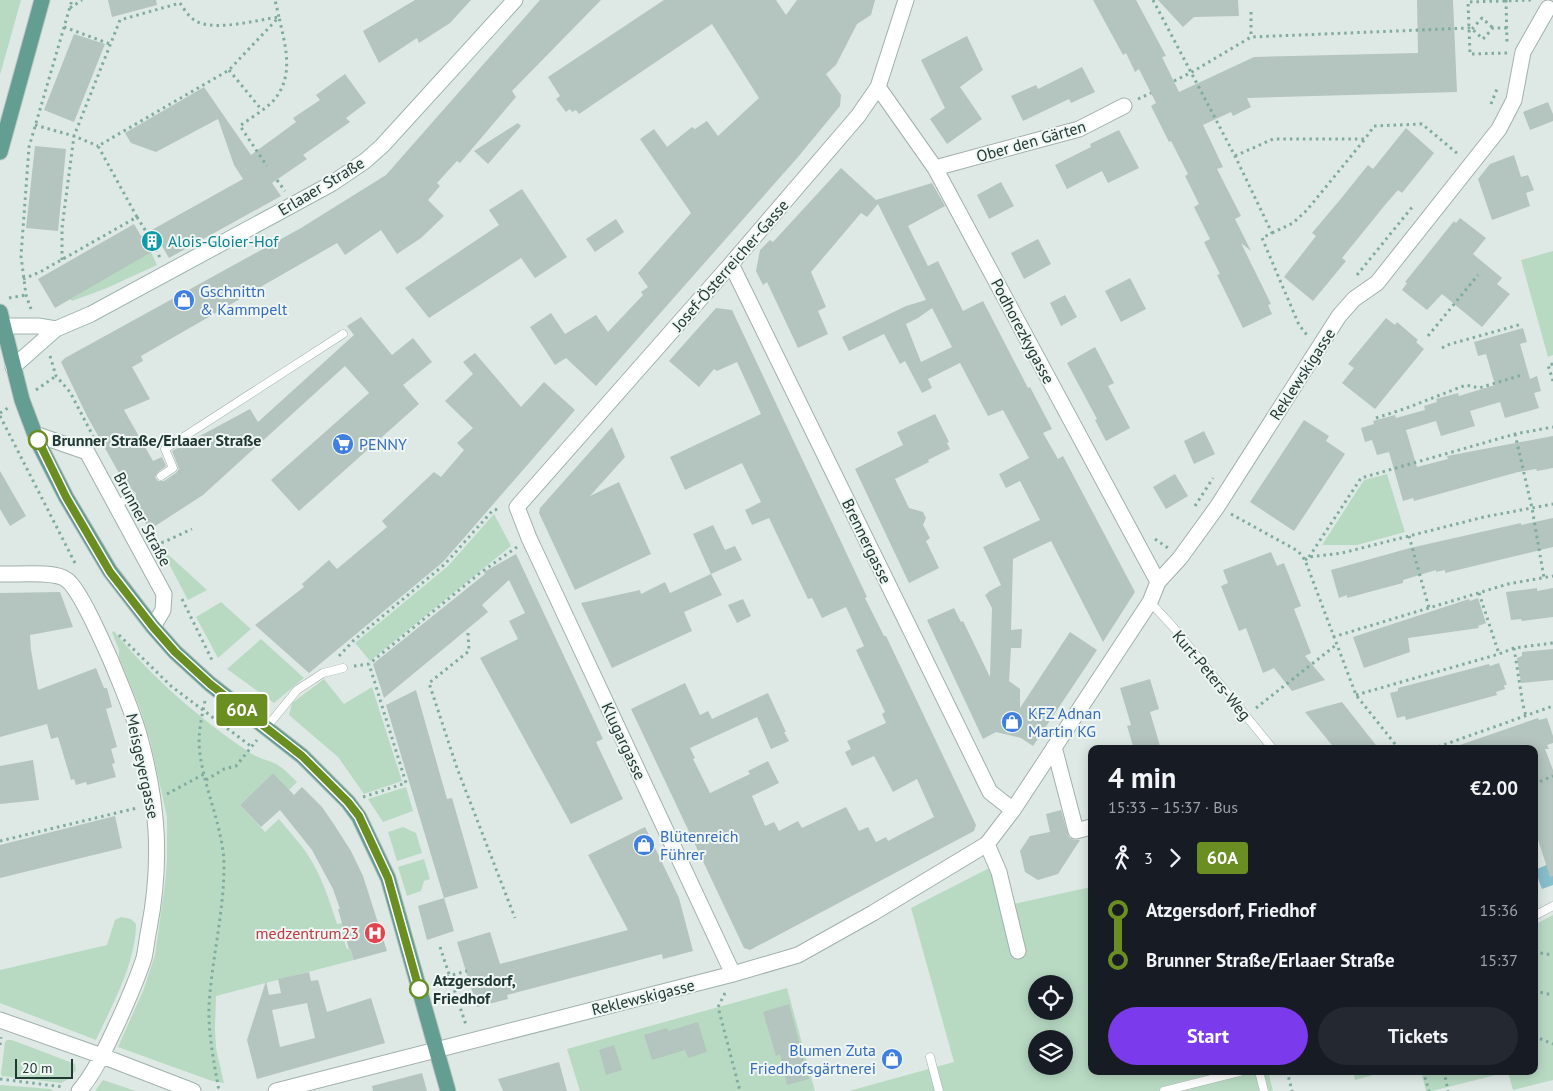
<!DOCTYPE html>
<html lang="en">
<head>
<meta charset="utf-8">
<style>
  :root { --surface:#171b24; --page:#242831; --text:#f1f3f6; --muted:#9ea1a6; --accent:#7c3aed }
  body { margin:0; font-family:"PT Sans",sans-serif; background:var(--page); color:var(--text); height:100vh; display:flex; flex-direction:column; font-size:19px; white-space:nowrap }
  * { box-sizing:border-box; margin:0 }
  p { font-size:16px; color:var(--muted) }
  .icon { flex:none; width:28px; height:28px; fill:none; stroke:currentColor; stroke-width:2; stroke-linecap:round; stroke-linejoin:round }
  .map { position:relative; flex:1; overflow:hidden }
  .panel { position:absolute; left:1088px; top:745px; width:450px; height:330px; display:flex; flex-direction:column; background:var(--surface); border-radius:10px; box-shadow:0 2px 12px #0003 }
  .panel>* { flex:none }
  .badge { padding:0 10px; border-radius:4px; font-size:18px; line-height:32px }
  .fabs { position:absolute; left:1028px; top:975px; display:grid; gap:10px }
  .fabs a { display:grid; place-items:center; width:45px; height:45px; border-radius:50%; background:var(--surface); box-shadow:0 2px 12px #0003; font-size:25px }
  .scale { position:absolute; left:15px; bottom:12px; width:58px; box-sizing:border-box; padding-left:5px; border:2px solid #203833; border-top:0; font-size:14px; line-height:18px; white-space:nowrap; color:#203833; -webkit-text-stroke:4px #eff6f3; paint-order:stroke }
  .map>.badge { position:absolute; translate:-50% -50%; box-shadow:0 0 0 2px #fff }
  .legs { display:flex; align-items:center; gap:8px; height:55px; padding:0 20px; font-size:16px }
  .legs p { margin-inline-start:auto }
  .overview { display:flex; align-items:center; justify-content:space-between; height:85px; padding:0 20px }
  h1 { font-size:28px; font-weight:700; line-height:38px }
  .cta { display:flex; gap:10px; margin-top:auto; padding:10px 20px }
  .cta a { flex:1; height:58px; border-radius:30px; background:var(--accent); color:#fff; font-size:20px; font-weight:700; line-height:58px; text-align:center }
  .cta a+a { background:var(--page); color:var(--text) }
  ul { padding:0 20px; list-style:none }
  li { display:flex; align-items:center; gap:18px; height:50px; font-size:19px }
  li i { display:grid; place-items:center; width:8px; height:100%; margin:0 6px; background:currentColor }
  li i::after { content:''; width:12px; height:12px; margin:-6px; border:4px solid; border-radius:50%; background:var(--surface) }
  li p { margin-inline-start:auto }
  li:first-child i { background:linear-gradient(#0000 50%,currentColor 0) }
  li:last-child i { background:linear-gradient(currentColor 50%,#0000 0) }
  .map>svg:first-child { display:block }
  .green { fill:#b8dac3; fill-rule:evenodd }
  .water { fill:#88bfcd }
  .building { fill:#b4c4be; fill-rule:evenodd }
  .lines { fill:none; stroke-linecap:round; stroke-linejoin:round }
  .service-casing { stroke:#a1b0ac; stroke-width:9 }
  .minor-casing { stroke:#a1b0ac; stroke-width:17 }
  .secondary-casing { stroke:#9eb5ad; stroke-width:17 }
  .primary-casing { stroke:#bcc3c2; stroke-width:17 }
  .path { stroke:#80aca0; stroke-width:3; stroke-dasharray:2.5 4; stroke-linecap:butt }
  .service { stroke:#fff; stroke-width:8 }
  .minor { stroke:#fff; stroke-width:15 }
  .secondary { stroke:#fff; stroke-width:15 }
  .primary { stroke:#649d92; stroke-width:15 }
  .line-1-casing { stroke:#fff; stroke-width:11 }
  .line-1 { stroke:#6b8e23; stroke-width:8 }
  .stop-1-dot { fill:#fff; stroke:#6b8e23; stroke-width:2.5 }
  .labels { text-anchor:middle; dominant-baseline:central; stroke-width:4; stroke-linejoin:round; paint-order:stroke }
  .street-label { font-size:16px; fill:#203833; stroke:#eff6f3 }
  .culture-label { font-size:16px; fill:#0d838f; stroke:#eff6f3; text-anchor:start }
  .shop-label { font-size:16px; fill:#366cbe; stroke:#eff6f3; text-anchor:start }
  .stop-label { font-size:16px; font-weight:bold; fill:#203833; stroke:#eff6f3; text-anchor:start }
  .health-label { font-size:16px; fill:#be3a42; stroke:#eff6f3; text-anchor:end }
</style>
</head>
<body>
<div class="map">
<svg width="1553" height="1091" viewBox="0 0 1553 1091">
  <rect width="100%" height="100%" fill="#dee9e5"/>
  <path class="green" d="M0 0H21L0 75Z
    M1553 251V355L1548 357 1521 260Z
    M151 252 157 265 107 288 72 301 70 299Z
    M1387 474 1405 532 1357 545H1322L1364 480Z
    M494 514 511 546 370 661 355 643 448 566Z
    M160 547 207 590 188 600Z
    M221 602 251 629 218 658 196 617Z
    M114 631C153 679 201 720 252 754 259 758 266 760 274 763 283 767 290 775 297 782L289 790 273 773 240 805 265 832 279 819C288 830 298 841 306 852 321 874 329 899 337 924L343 923 347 936 343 937 347 949 350 948 354 960 216 996 215 1029 216 1048 224 1083 212 1081 118 1047 143 991 155 955 165 884 167 858V817L150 740 140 708 119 657V650L112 632Z
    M261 639 304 678 274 703 227 669Z
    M324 679 344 704 372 687 402 781 364 794 338 757 289 715 292 703Z
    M406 787 413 811 383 822 368 799Z
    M403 827 416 833 422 853 397 861 388 832Z
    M424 859 430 879 424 881 421 891 407 896 398 867Z
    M1001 862 1014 904 1091 887V1071H1268L1273 1091H849L954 1062 911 908ZM1036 984H1064V1011H1036ZM1036 1039H1064V1066H1036Z
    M1553 915V1080L1513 1090 1508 1072 1432 1091H1426L1421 1071H1534V925Z
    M121 917 131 919 136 924C136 963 112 1005 96 1040L0 1003V970L107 945 115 920Z
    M787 988 815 1091H580L567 1049Z
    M7 1040H12L75 1064 76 1070 69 1079 61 1083 2 1076 1 1074 5 1042Z
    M1353 1071H1388L1355 1080Z
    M103 1080 136 1091H95Z
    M0 1085 51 1089 53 1091H0Z"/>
  <path class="water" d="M1553 862V885L1542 889 1535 870Z"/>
  <path class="building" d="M108 0H156L157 5 112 17Z
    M415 0H471L450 23 419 43 417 38 379 63 363 31Z
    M540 0H601L512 91 516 97 460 163 457 161 437 183 440 186 428 200 444 216 421 238 397 254 381 230 345 255 337 243 141 356 143 361 132 367 150 399 124 410 153 461 162 457 166 466 158 472 155 477 158 481H164L176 473 179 469 172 451 250 409 258 422 354 335 347 326 361 317 392 355 413 338 432 362 403 385 419 404 299 511 271 480 369 393 345 366 203 495 149 530 134 501 136 498V493L133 491H129L87 416 61 362 65 358 301 228 386 175Z
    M664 0H776L786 15 797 0H875L871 15 857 24 836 65 826 74 841 95 840 106 798 157 596 386 566 358 555 365 530 327 551 313 565 334 596 315 608 332 643 295 641 292 648 287 638 273 691 213 640 139 654 129 667 147 692 127 695 129 707 121 718 136 759 98 712 24 579 114 576 110 572 112 570 109 566 112 556 99 560 96 548 77Z
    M1093 0H1136L1166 56 1162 57 1179 92 1254 57 1418 53 1417 0H1453L1457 92 1247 98 1251 107 1233 116 1231 112 1203 125 1223 167 1217 169 1241 216 1235 219 1251 251 1241 243 1271 304 1268 305 1272 314 1243 328 1217 275 1220 274 1204 242 1210 239 1194 207 1199 204 1185 176 1188 174 1171 141 1169 142 1151 106 1156 103 1139 69 1135 72 1126 53 1123 55Z
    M1158 0H1238L1239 16 1194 17 1183 27Z
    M74 34 105 44 74 122 44 110Z
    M967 36 983 70 960 87 982 119 947 144 930 119 945 108 921 60Z
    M1082 67 1095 92 1071 103 1069 99 1023 121 1011 96 1036 85 1038 89Z
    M345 74 366 103 346 118 350 122 303 155 307 159 272 183 281 196 169 258 162 246 55 308 38 279 134 224 141 236 243 179 234 165 218 119 156 152 131 143 125 133 204 87 251 155 296 122 293 118 320 100 316 95Z
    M1548 102 1553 114V121L1530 130 1523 112Z
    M518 123 521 126 488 164 474 151Z
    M1406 128 1434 153 1402 193 1398 190 1385 205 1342 258 1346 261 1313 301 1284 277 1316 236 1312 233 1339 201 1368 165 1373 169Z
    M1119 130 1139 168 1108 183 1102 171 1067 189 1055 165 1091 147 1090 144Z
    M35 146 66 149 58 231 26 228Z
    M1514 155 1521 177 1528 175 1534 190 1526 193 1530 206 1492 220 1478 179 1490 164Z
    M841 168 876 200 932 183 945 206 908 226 928 266 938 261 963 311 983 301 1028 388 1030 387 1052 429 1043 433 1058 459 1063 456 1135 592 1103 642 1051 541 1013 559 1011 630 1022 629 1021 648H1011L1009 681 1020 689V708L1070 632 1097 650 1033 746 1021 738 996 732 983 739 927 620 954 608 961 622 963 621 990 677 992 608 985 595 988 593V592L1001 585 983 547 1040 520 1020 481 1006 488 999 474 1029 458 1003 410 988 416 960 363 928 379 932 388 922 393 905 361 900 364 884 334 849 351 842 337 906 306 926 300 878 204 867 217 861 213 811 272 826 307 818 311 828 334 798 348 767 282 763 285 756 271 760 250 770 240 773 242ZM932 308 952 347 921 362 906 324 918 318Z
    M1001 182 1014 206 989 219 977 195Z
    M522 189 567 257 535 278 521 258 429 318 405 288 499 225 489 210Z
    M1460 218 1486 238 1473 254 1502 278 1497 284 1510 294 1482 327 1442 294 1427 310 1402 290 1407 283 1405 282 1422 261 1454 221 1456 223Z
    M616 219 624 232 595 252 586 239Z
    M1038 239 1051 264 1024 279 1011 253Z
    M1130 278 1146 309 1121 322 1105 291Z
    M1065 295 1077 317 1061 326 1050 303Z
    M716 308 732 310 867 597 865 598 884 636H886L976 825 974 831 750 950 744 948 631 709 685 683 700 715 708 711 712 719 768 693 786 732H784L789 741 771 749 757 717 690 748 695 758 693 759 710 793 750 774 748 771 768 761 779 783 752 796 765 826 774 822 779 831 798 821 802 828 846 807 859 831 868 827 876 842 886 837 888 841 934 817 917 779 893 792 874 756 852 766 845 752 851 749 847 741 886 723 882 714 885 712 856 650 864 646 846 607 822 618 812 598 808 599 769 518 752 525 745 510 761 502 742 463 685 490 670 457 761 414 737 362 717 371 714 369 699 387 669 361Z
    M1386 318 1395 325 1397 322 1418 340 1416 342 1424 349 1375 409 1342 383 1354 368 1348 364Z
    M1523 328 1527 342 1520 344 1530 379 1537 376 1541 391 1534 393 1539 408 1505 418 1500 402 1470 411 1475 426 1441 436 1436 421 1406 430 1417 467 1448 459 1447 456 1553 436V468L1537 471 1536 469 1518 472 1414 501 1413 498 1403 501 1389 452 1377 455 1372 440 1365 442 1361 428 1374 424 1373 421 1395 415 1396 418 1425 410 1424 406 1437 402 1436 399 1458 393 1459 396 1495 385 1486 354 1478 356 1474 342Z
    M1095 347 1114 383 1108 386 1130 428 1106 441 1095 420 1097 419 1067 363Z
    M475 353 521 407 544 382 575 410 443 562 309 673 255 625 304 587 302 584 329 560 337 569 387 527 382 521 434 472 441 477 464 450 457 443 473 428 445 401 473 374 463 362Z
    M935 414 949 442 947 443 950 449 928 460 929 462 895 479 909 508 923 512 926 518 923 525 930 538 926 541 939 568 909 583 855 469 903 445 897 432Z
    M1304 420 1329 436 1326 441 1345 454 1294 531 1250 502Z
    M612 427 625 457 590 496 619 482 651 554 575 590 539 513 540 508Z
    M1204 431 1215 454 1194 464 1184 441Z
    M0 471 26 516 10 526 0 509Z
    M1175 474 1188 496 1166 509 1153 487Z
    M1553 518V547L1445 573V570L1436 572V570L1403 580V583L1384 588 1347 598V595L1339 598 1331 570 1410 548 1521 523V525Z
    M713 525 725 550 735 546 742 560 711 574 693 534Z
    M1271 552 1277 566 1284 563 1301 606 1294 609 1311 653 1305 656 1325 680 1292 691 1274 668 1263 673 1246 628 1239 631 1221 586 1228 583 1223 570Z
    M516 554 603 739 596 742 623 799 571 824 480 658 518 639 509 621 525 613 509 580 482 605 488 612 384 698 373 664 485 574 484 572Z
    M711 574 722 595 684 612 692 631 612 668 581 603 640 590 641 594 665 582 670 593Z
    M1537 588V591L1553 588V617L1522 621 1521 619 1511 620 1506 592Z
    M60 592 73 627 30 635 31 650 38 690 96 668 104 688H107L112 707 106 709 117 747 111 749 115 763 112 764 116 777 87 785 86 782 76 785 74 779 71 780 58 737 51 739 47 724 0 737V593Z
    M1478 598 1486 623 1478 626 1479 628 1408 638 1410 652 1364 668 1353 637 1469 599 1470 601Z
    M743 599 751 616 737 623 728 605Z
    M1553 649V680L1521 683 1517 658 1522 656V652Z
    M1499 663 1507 685H1504L1505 689 1496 692 1497 695 1406 720 1405 716 1397 718 1390 693 1398 691V688L1489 664 1490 666Z
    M1150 679 1159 709 1150 712 1160 746 1151 749H1134L1127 726 1131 725 1120 688Z
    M416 690 447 799 452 798 478 888 444 898 386 705Z
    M1342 702 1353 716 1379 749H1335L1305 712Z
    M1538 718 1539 720 1547 718 1553 736V743L1547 745 1549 749H1545L1553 770V876L1550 877 1534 827V749H1457V746Z
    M33 760 39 800 0 804V766Z
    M273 773 294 795 302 787 322 807 335 826 351 851 363 876 387 951 354 960 350 948 349 949 338 909H340L333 889 312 850 280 810 261 827 240 805Z
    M1061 810 1069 837 1074 840H1080L1058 874 1038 880 1025 872 1020 851 1030 836 1050 832 1046 814Z
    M115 816 122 848 0 878V845Z
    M645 827 679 898 693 951 663 959 662 954 507 995 508 999 477 1007 457 942 490 932 500 964 628 930 588 855Z
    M444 898 454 931 427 940 418 906Z
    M309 972 311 981 318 980 327 1012 371 998 385 1043 257 1079 247 1040 266 981 269 995 281 993 278 979ZM307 1003 315 1038 280 1047 272 1010Z
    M789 1004 809 1079 787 1085 780 1054 776 1056 763 1012Z
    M698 1022 707 1052 688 1058 685 1050 652 1060 644 1035 667 1028 668 1031Z
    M614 1045 622 1070 606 1075 599 1050Z
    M559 1062 567 1091H503L498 1079Z
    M422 1073 427 1091H373L372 1086Z"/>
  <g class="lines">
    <g class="service-casing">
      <path id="service" d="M161 476 173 468 165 449 343 334
        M117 505 131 496
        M1150 602 1174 628 1273 749
        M266 728 297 690 323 673 343 668
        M1534 916 1553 906
        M930 1057 939 1091
        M1259 1071 1264 1091
        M1164 1091 1243 1071"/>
    </g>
    <g class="minor-casing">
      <path id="minor" d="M878 87 935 168 1158 582
        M935 168 1079 129 1124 106
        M731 264 990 792 1013 810
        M35 434 87 452 164 594 163 610 153 627
        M0 574C16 575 55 570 67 580 81 591 104 645 112 663 122 688 133 712 140 738 158 804 162 861 149 929 147 938 146 949 144 958 137 980 127 1002 118 1022 107 1045 96 1071 79 1091
        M1054 747 1076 831 1091 827
        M987 844 999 872 1018 951
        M733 974 529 538 517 507 731 264 858 116 878 87 906 0
        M0 1020 102 1056 193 1091
        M276 1091 733 974 798 955 873 913 987 844 1013 810 1150 602 1158 582 1180 558 1217 507 1339 316 1354 299 1377 283 1499 129 1514 100 1523 52 1548 8"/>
    </g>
    <g class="secondary-casing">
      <path id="secondary" d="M3 326H38L56 329
        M13 367 56 329 91 314 331 184 365 161 382 146 515 0"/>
    </g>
    <g class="primary-casing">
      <path id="primary" d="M0 152 42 0
        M0 312 22 400 37 440 66 497 110 571 153 627 175 652 210 684 302 756 348 802 359 817 388 878 448 1091"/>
    </g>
    <path class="path" d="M1153 0 1235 156 1272 233 1262 238 1299 325 1307 335
      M1506 0 1507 44
      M70 8 82 0
      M1251 12V37
      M64 27 110 44
      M1472 29 1482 18 1493 28
      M1507 53 1470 54 1468 2 1532 0
      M229 70 261 109
      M1174 81 1192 72 1251 37 1469 28 1472 29 1483 39 1493 28H1507
      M1138 99 1151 93
      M1491 104 1497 89
      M35 125 74 136 98 146
      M1235 156 1273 139H1365L1374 126 1422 124 1458 154
      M277 180 285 191
      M137 217 147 233
      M1272 233 1293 223 1307 210 1365 139
      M156 249 160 258
      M62 260V228L74 136 120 20 180 3C185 11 191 20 200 23 221 30 257 20 279 17 285 45 295 75 274 100 265 110 250 118 240 126L267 166
      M1357 275 1413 206
      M23 279 40 272 137 217 98 146 229 70 279 17 275 0
      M9 298 26 295
      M31 309 26 295 21 256 29 147 72 0
      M1428 336 1478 275
      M1442 348 1447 345 1522 324
      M50 356 56 376 70 392 93 436
      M1553 364 1548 365 1553 381
      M36 390 56 376
      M0 413 8 408
      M0 416 76 565
      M1376 418 1404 409 1466 385 1479 388 1522 375
      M1515 434 1532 508 1544 578
      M1195 506 1213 478
      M1231 514 1298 551 1305 560 1356 695 1399 749
      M1409 536 1429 608
      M1155 539 1168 548
      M155 544 164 542 192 529
      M1309 557 1361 478 1515 434 1553 427
      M1305 560 1309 557 1342 553 1484 517 1553 504
      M1479 593 1499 654
      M182 599 212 660V663
      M468 633 469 651 429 683 457 768 515 918
      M119 635 171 686 252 747
      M1333 637 1508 584 1553 576
      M1514 648 1523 705 1526 716
      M339 656 354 640 445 564 493 510 501 509
      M354 666 369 664 480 573 517 547
      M1356 695 1499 654 1514 648 1553 643
      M205 701C202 715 199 729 199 743 201 784 223 823 224 865 224 912 212 958 209 1005 208 1034 214 1062 219 1091
      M1256 708 1336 645
      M1432 749 1553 706
      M206 780 224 769 236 766 257 740
      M1534 784 1553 776
      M167 794 204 774
      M363 797 406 783 369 664
      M0 841 137 808
      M440 947 466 1025
      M1534 952 1553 955
      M434 980 467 971
      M1534 991 1553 995
      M725 993 718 1007 740 1091
      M1534 1036 1553 1044
      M0 1045 1 1037
      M1287 1071 1292 1091
      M1423 1071 1429 1091
      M1444 1071 1448 1091
      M0 1079 64 1087"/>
    <use href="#service" class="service"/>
    <use href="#minor" class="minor"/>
    <use href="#secondary" class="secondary"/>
    <use href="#primary" class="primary"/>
  </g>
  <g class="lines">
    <g class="line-1-casing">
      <path id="line-1" d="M38 440 66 497 110 572 153 627 175 652 210 684 302 756 348 802 359 816 388 878 419 989"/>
    </g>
    <use href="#line-1" class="line-1"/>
  </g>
  <defs>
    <g id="building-disc" transform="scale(1.125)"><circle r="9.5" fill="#0f9aa8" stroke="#eff6f3"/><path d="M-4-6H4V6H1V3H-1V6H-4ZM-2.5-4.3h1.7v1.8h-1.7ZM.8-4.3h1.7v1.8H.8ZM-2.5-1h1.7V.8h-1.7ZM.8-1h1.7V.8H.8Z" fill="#fff"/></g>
    <g id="shop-disc" transform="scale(1.125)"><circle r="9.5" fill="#3f7fe0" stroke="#eff6f3"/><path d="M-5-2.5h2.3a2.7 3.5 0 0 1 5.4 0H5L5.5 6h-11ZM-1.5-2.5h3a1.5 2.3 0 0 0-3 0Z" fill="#fff"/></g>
    <g id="supermarket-disc" transform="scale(1.125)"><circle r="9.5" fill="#3f7fe0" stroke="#eff6f3"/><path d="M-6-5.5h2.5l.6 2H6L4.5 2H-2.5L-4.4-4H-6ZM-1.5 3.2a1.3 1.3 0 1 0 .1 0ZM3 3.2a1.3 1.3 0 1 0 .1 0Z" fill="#fff"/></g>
    <g id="hospital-disc" transform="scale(1.125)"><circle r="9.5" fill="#e0444e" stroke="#eff6f3"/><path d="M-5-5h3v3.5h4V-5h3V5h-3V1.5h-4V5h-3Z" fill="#fff"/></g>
  </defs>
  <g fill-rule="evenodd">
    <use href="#building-disc" x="152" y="241"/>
    <use href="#shop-disc" x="184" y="300"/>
    <use href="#supermarket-disc" x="343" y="444"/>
    <use href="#shop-disc" x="1012" y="722"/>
    <use href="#shop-disc" x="644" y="845"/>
    <use href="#hospital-disc" x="375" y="933"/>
    <use href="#shop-disc" x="892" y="1059"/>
  </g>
  <g class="stop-1-dot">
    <circle cx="38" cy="440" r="9"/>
    <circle cx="419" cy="989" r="9"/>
  </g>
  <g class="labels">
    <g class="street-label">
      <text transform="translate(1031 141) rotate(-16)">Ober den Gärten</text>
      <text transform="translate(321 186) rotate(-31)">Erlaaer Straße</text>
      <text transform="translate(730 265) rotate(-49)">Josef-Österreicher-Gasse</text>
      <text transform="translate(1023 331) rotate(62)">Podhorezkygasse</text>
      <text transform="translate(1302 374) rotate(-57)">Reklewskigasse</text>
      <text transform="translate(143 519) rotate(62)">Brunner Straße</text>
      <text transform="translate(867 541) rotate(64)">Brennergasse</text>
      <text transform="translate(1212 675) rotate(50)">Kurt-Peters-Weg</text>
      <text transform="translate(624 741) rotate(65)">Klugargasse</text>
      <text transform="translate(143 766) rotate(78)">Meisgeyergasse</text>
      <text transform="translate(643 997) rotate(-14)">Reklewskigasse</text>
    </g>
    <g class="culture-label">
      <text x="168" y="241">Alois-Gloier-Hof</text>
    </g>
    <g class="shop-label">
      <text x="200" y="291">Gschnittn<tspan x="200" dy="18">&amp; Kammpelt</tspan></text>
      <text x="359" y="444">PENNY</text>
      <text x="1028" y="713">KFZ Adnan<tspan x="1028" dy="18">Martin KG</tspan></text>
      <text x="660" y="836">Blütenreich<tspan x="660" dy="18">Führer</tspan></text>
      <text x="876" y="1050" text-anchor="end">Blumen Zuta<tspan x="876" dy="18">Friedhofsgärtnerei</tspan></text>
    </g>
    <g class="stop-label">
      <text x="52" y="440">Brunner Straße/Erlaaer Straße</text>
      <text x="433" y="980">Atzgersdorf,<tspan x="433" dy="18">Friedhof</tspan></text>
    </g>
    <g class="health-label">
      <text x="359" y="933">medzentrum23</text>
    </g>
  </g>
</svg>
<div class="fabs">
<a><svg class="icon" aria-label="locate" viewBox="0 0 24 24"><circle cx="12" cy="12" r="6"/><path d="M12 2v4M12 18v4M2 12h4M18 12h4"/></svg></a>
<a><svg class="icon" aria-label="layers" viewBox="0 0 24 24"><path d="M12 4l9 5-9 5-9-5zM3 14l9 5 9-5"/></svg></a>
</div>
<div class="scale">20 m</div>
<b class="badge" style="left:242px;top:710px;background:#6b8e23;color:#fff">60A</b>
<section class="panel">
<div class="overview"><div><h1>4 min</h1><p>15:33 – 15:37 · Bus</p></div><b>€2.00</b></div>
<div class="legs"><svg class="icon" aria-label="walk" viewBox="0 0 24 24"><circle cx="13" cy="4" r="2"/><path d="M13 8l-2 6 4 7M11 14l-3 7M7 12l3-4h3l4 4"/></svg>3<svg class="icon" aria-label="forward" viewBox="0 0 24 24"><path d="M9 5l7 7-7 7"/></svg><b class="badge" style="background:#6b8e23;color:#fff">60A</b></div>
<ul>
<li><i style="color:#6b8e23"></i><b>Atzgersdorf, Friedhof</b><p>15:36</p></li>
<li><i style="color:#6b8e23"></i><b>Brunner Straße/Erlaaer Straße</b><p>15:37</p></li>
</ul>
<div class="cta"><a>Start</a><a>Tickets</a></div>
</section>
</div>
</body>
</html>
